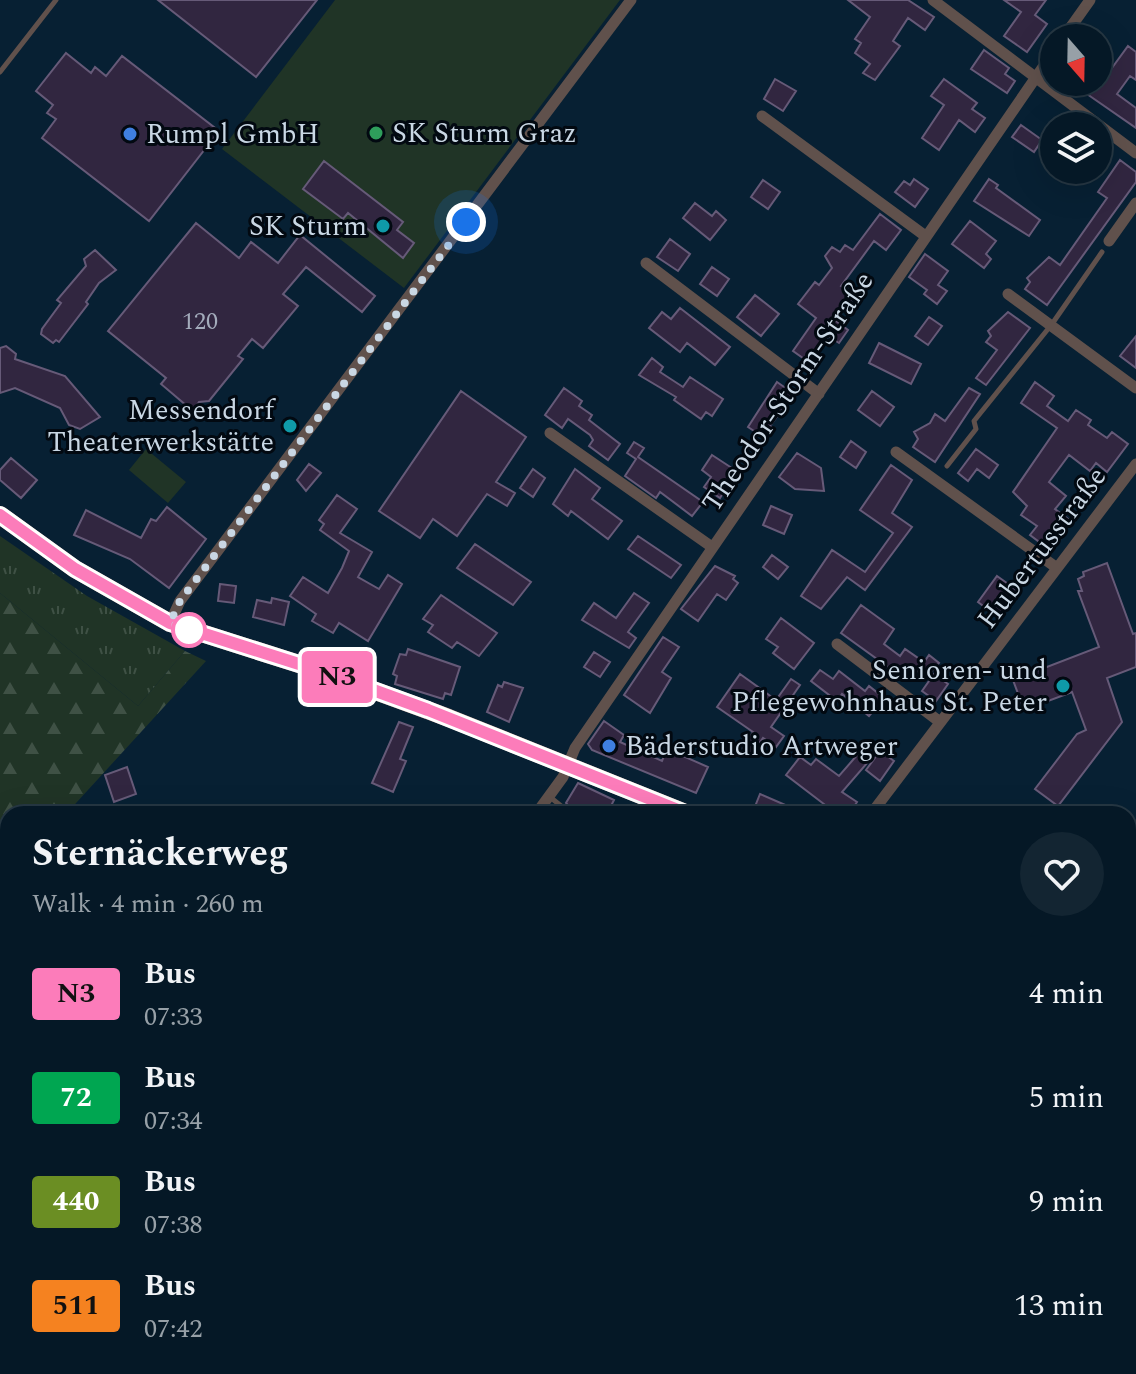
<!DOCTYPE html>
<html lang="en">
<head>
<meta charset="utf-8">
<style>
  :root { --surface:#051826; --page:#132532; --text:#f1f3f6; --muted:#97a0a7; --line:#263743 }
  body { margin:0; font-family:Spectral,serif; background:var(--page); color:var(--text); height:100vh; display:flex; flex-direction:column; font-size:30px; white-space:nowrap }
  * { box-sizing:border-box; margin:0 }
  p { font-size:26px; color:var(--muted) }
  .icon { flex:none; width:44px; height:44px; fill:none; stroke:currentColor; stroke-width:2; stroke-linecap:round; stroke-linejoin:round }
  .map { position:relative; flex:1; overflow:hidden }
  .drawer { position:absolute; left:0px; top:806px; width:1136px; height:568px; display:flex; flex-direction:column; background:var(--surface); border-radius:24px 24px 0 0; box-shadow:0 8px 32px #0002,0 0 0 2px var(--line) }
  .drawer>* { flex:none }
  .badge { padding:0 16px; border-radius:6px; font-size:28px; line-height:52px }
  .needle { width:52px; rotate:160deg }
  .fabs { position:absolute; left:1040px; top:24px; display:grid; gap:16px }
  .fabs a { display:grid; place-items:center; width:72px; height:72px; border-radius:50%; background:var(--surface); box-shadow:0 8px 32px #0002,0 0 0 2px var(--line); font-size:40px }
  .you { position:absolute; width:40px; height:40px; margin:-20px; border:6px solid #fff; border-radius:50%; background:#1a73e8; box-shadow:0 0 0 12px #1a73e833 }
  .map>.badge { position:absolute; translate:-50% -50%; box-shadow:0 0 0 4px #fff }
  .round { display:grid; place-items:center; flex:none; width:84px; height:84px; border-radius:42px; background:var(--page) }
  .summary { display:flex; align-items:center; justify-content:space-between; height:136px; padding:0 32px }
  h1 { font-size:38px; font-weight:700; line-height:60px }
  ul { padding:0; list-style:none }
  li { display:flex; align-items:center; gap:24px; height:104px; padding:0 32px }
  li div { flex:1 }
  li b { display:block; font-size:30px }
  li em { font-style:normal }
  li .badge { min-width:88px; font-weight:700; text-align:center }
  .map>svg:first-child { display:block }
  .grass { fill:url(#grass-tufts) }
  .forest { fill:url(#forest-firs) }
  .pitch { fill:#203426 }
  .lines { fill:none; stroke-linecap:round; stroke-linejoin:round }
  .stream { stroke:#335b6a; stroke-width:4 }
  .building { fill:#312640; stroke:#665a78; stroke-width:2 }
  .lane { stroke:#60514c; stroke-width:5 }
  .street { stroke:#60514c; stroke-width:11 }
  .primary { stroke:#a3847a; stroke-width:18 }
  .line-casing { stroke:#fff; stroke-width:18 }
  .line { stroke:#fc7cba; stroke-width:12 }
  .walk { stroke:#c9d7e4; stroke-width:8; stroke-dasharray:0 14.4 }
  .leisure-dot { fill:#2e9e5b; stroke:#020911; stroke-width:3 }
  .shop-dot { fill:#3f7fe0; stroke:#020911; stroke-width:3 }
  .culture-dot { fill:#0f9aa8; stroke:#020911; stroke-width:3 }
  .stop-dot { fill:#fff; stroke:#fc7cba; stroke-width:4 }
  .labels { text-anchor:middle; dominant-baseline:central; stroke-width:6; stroke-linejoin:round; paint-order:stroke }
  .number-label { font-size:24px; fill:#a3abbb }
  .poi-label { font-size:28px; fill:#c9d7e4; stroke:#020911; text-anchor:start }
  .street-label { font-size:28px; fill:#c9d7e4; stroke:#020911 }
</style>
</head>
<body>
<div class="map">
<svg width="1136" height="1374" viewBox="0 0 1136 1374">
  <defs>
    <pattern id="grass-tufts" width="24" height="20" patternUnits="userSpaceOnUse" patternTransform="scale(2)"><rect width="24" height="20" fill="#203426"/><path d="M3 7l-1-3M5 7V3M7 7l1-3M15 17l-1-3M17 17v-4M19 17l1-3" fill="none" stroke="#3f5145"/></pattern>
    <pattern id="forest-firs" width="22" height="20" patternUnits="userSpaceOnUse" patternTransform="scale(2)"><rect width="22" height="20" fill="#203426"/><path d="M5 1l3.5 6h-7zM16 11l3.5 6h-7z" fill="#3f5145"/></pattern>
  </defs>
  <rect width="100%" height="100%" fill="#072033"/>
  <path class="grass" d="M0 536 87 596 185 651 138 706 0 593Z"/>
  <path class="forest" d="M0 593 138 706 185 651 206 661 66 814H8V877L0 884Z
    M8 1128V1199L0 1209V1132Z
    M0 1228 8 1238V1366H17L9 1374H0Z"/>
  <path class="pitch" d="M335 0H620L404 288 222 149Z
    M146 449 186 482 168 503 129 470Z"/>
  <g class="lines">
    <path class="stream" d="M1128 923 1136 912"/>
  </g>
  <path class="building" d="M158 0H317L256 77Z
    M848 0H908L934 17 925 30 908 18 893 41 900 46 875 80 863 73 870 64 855 53 861 43 855 39 870 17Z
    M1004 0H1046L1035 15 1047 24 1027 52 1004 36 1021 12Z
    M1128 46 1136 52V80L1130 76 1117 94 1136 108V128L1087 94 1095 82 1101 83Z
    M984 50 1009 68 1005 74 1015 81 1007 93 971 69Z
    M66 53 91 73 95 67 106 76 122 56 219 131 149 221 42 138 56 119 47 113 53 105 36 91Z
    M775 79 796 91 783 111 764 99Z
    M944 79 977 103 972 109 985 118 975 132 959 120 939 150 922 138 944 105 931 96Z
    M1021 125 1042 140 1034 152 1012 137Z
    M1120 160 1136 172V182L1047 305 1025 289 1030 282 1027 278 1049 257 1060 265 1107 198 1098 192Z
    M324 161 403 222 397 230 414 243 403 258 348 213 343 219 303 189Z
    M914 179 928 189 915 207 895 192 904 181 910 185Z
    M989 179 998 185 996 188 1040 220 1029 236 974 201Z
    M763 180 780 192 768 209 751 197Z
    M695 203 712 216 716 211 726 220 710 240 683 218Z
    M880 214 901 230 886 250 874 241 841 286 856 296 835 320 848 330 839 343 828 336 810 363 793 351 816 318 798 304 815 282 819 285 832 268 825 256 832 247 840 252 845 245 853 250Z
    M970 221 996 241 986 254 991 259 984 268 952 244Z
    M196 223 239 258 251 242 278 263 300 235 375 296 362 312 306 267 283 294 298 306 263 348 252 339 238 356 243 359 209 401 199 402 195 408 187 406 161 384 166 378 108 331Z
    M670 239 690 254 678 271 657 257Z
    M95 250 116 270 99 283 86 302 88 304 59 342 56 340 53 343 41 334 42 329 61 303 57 300 86 266 84 259Z
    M925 254 948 271 938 285 947 291 937 304 924 294 927 290 909 277Z
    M712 267 729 279 717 296 700 284Z
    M755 295 779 314 761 336 737 317Z
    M680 308 730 347 715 365 687 343 680 352 649 328 662 312 671 319Z
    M1008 312 1030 328 986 385 976 378 997 350 986 342 991 336 988 331Z
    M929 317 942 326 928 345 915 336Z
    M1136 336V368L1120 356Z
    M879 343 921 364 911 384 869 363Z
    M6 346 16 354 15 359 65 376 100 417 80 429 69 425 60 408 15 388 0 393V348Z
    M652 358 663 367 660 372 683 387 690 377 723 399 712 416 706 412 701 419 674 400 676 397 639 375Z
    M777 382 794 394 770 426 773 428 766 439 748 427Z
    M1035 382 1054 396 1047 406 1068 421 1076 410 1091 420 1088 425 1107 438 1112 432 1128 444 1107 472 1096 463 1090 471 1069 455 1049 482 1066 496 1055 509 1068 519 1046 547 1030 535 1037 526 1021 515 1027 506 1013 492 1057 428 1021 403Z
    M564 388 582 401 579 406 592 415 589 420 620 444 608 460 589 446 593 440 590 435 568 419 562 428 545 415Z
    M969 388 980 394 935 462 913 447 918 439 914 432 930 423 935 414 945 421Z
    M461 391 526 437 496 482 515 493 507 506 487 494 457 536 433 519 420 538 379 511Z
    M872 391 894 407 880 426 858 410Z
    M851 441 866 452 856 468 840 457Z
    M634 442 644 448 638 457 703 502 692 516 660 492 656 498 625 476 636 459 627 453Z
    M976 449 998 465 989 478 977 469 968 481 958 473Z
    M797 453 821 468 824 491 795 489 779 477Z
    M712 455 741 474 729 493 725 490 720 498 704 487 711 477 702 470Z
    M11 458 37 480 21 498 0 480V470Z
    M309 464 321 473 306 491 297 480Z
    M891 465 912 480 892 513 912 527 865 590 847 577 821 609 801 596 832 550 865 572 893 533 860 510Z
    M533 469 545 478 533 497 520 488Z
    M575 469 600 488 592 499 622 521 608 539 571 511 568 516 553 504Z
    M337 495 357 509 340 533 372 552 358 577 379 589 388 575 402 584 368 641 339 623 333 633 312 621 316 614 290 596 303 577 328 593 342 568 349 551 320 530 324 524 319 520Z
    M771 506 792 515 784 534 763 525Z
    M167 507 206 539 169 588 130 559 74 535 86 510 141 538 151 519 156 521Z
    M638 536 681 565 671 578 628 549Z
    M475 544 531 582 513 605 457 568Z
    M772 555 788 567 778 579 763 567Z
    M1107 563 1133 634 1136 633V667L1107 678 1122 722 1058 806 1035 789 1077 734 1086 730 1072 692 1024 710 1013 680 1099 647 1078 591H1082L1078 579 1084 576 1083 572Z
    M715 566 735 576 733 579 738 583 726 600 717 594 698 621 681 609Z
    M997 576 1018 591 998 617 978 602Z
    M220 584 236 586 234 603 218 601Z
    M634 593 649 603 628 632 636 638 629 648 582 620 594 603 616 618Z
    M441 595 497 633 479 656 457 642 452 648 428 632 433 625 423 619Z
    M272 598 289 602 284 625 253 617 257 600 271 603Z
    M861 605 894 629 884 644 900 656 905 649 924 662 929 655 939 663 926 678 910 665 902 677 841 633Z
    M781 618 814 643 794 669 773 653 778 647 766 639Z
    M663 637 679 647 662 672 671 678 650 713 624 695Z
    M408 649 460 667 451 695 445 693 443 699 395 684 397 676 393 674 400 654 406 655Z
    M594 652 610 662 600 677 584 667Z
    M820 670 833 679 839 671 865 691 869 686 884 698 869 716 842 694 837 701 811 681Z
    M740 674 776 700 791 679 800 685 771 727 784 736 776 747 763 738 752 754 743 748 753 732 717 707Z
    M934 674 948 684 936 701 922 691Z
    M504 682 523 688 509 722 487 712 498 685 502 687Z
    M604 721 624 735 620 742 662 761 667 749 708 767 696 793 592 750 588 744Z
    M399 722 413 727 400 759 406 761 393 792 372 783Z
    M880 751 894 761 880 781 866 770Z
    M858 754 868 762 842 792 857 802 849 814H837L786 775 800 757 811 765 816 759 839 776Z
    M127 767 136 794 114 802 105 775Z
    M578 783 614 800 607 814H576L566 803Z
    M760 794 806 814H752Z"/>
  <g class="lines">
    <path class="lane" d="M0 72 56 0
      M947 466 976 429 974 421 1052 324 1102 252
      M550 797 571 814"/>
    <path class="street" d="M933 0 1136 153
      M1063 38 1090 0
      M762 116 924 235
      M1109 241 1136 203
      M646 263 819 394
      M1008 294 1136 388
      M550 433 712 547
      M896 452 1057 568
      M170 623 180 601 631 0
      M837 644 940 722
      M536 814 563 777 575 748 1054 51
      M642 814 653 799
      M871 814 1136 464
      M0 992 8 986
      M1128 1214 1136 1220
      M363 1366 373 1374
      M632 1366 643 1374
      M322 1374 323 1366"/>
    <path class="primary" d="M0 515 75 569 170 623 321 671 449 718 688 814
      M1128 995 1136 998"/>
  </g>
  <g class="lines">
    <g class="line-casing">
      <path id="line" d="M0 515 75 569 170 623 321 671 428 710 688 814"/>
    </g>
    <use href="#line" class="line"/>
    <path class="walk" d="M189 630 170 623 180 601 466 222"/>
  </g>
  <circle class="leisure-dot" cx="376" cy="133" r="8"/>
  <g class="shop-dot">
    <circle cx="130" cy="134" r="8"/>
    <circle cx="609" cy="746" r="8"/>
  </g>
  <g class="culture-dot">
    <circle cx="383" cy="226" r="8"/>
    <circle cx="290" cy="426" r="8"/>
    <circle cx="1063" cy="686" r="8"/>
  </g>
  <circle class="stop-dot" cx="189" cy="630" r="16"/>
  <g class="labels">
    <g class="number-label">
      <text x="200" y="322">120</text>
    </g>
    <g class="poi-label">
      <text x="392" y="133">SK Sturm Graz</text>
      <text x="146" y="134">Rumpl GmbH</text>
      <text x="367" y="226" text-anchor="end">SK Sturm</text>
      <text x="274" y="410" text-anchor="end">Messendorf<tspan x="274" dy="32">Theaterwerkstätte</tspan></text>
      <text x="1047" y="670" text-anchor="end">Senioren- und<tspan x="1047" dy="32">Pflegewohnhaus St. Peter</tspan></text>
      <text x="625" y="746">Bäderstudio Artweger</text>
    </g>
    <g class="street-label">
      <text transform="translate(788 392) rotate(-56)">Theodor-Storm-Straße</text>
      <text transform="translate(1042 548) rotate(-53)">Hubertusstraße</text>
    </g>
  </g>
</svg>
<div class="fabs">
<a><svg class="needle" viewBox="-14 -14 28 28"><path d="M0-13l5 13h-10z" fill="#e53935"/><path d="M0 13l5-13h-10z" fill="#97a0a7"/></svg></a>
<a><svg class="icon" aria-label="layers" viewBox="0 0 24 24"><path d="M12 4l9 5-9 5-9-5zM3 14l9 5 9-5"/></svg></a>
</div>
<div class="you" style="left:466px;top:222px"></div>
<b class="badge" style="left:337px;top:677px;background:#fc7cba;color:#111">N3</b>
<section class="drawer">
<div class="summary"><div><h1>Sternäckerweg</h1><p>Walk · 4 min · 260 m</p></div><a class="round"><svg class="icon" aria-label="heart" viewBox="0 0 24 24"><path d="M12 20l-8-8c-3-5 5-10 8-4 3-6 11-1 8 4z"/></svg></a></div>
<ul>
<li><span class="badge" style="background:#fc7cba;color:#111">N3</span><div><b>Bus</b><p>07:33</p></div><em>4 min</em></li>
<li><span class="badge" style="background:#00a651;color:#fff">72</span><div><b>Bus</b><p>07:34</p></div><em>5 min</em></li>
<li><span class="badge" style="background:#6b8e23;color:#fff">440</span><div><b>Bus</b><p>07:38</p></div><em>9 min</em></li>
<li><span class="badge" style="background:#f58220;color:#111">511</span><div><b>Bus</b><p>07:42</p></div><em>13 min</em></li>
</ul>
</section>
</div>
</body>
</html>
